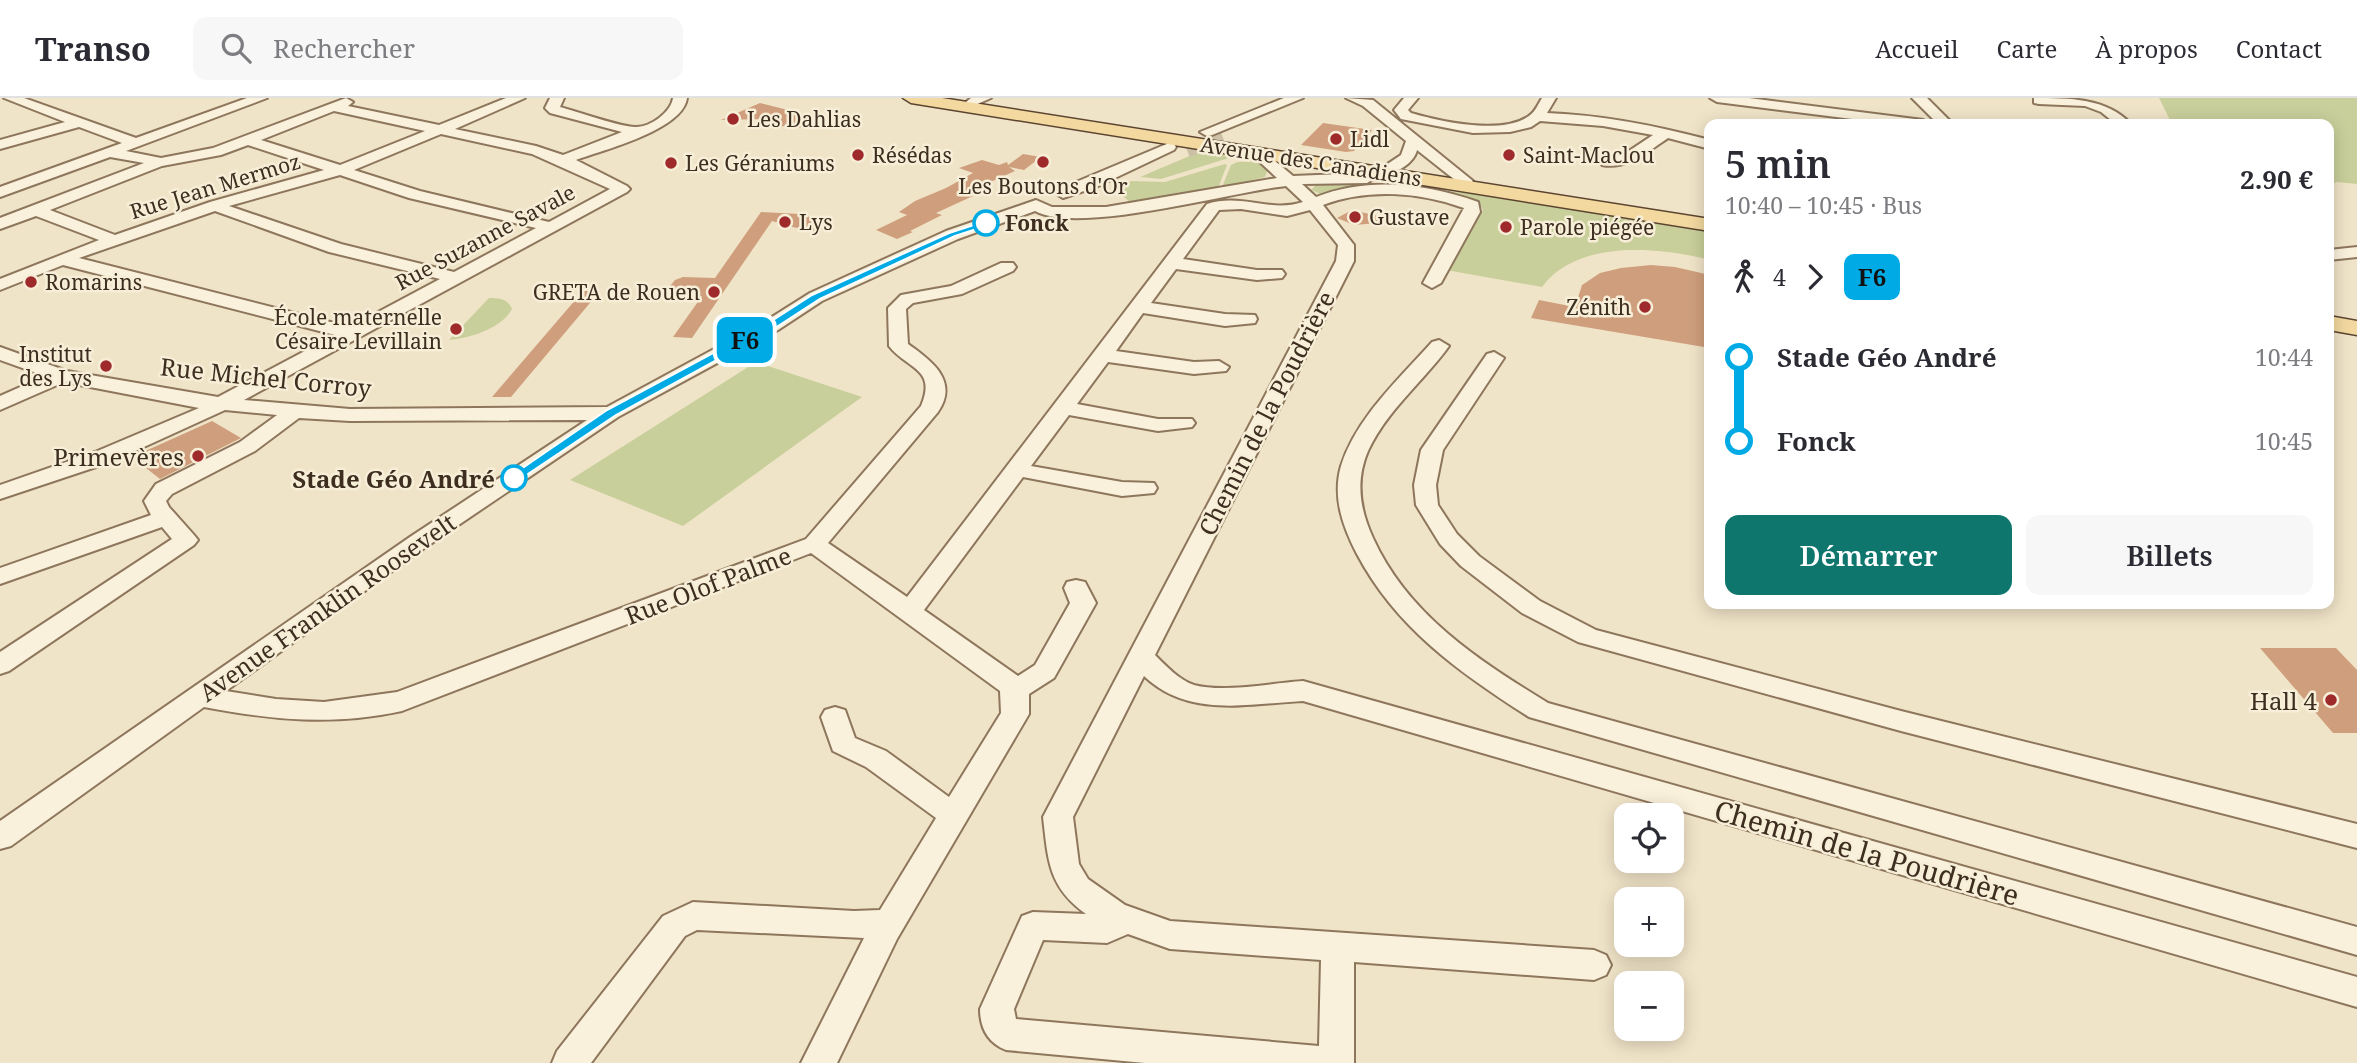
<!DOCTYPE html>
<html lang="fr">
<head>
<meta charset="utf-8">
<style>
  :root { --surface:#fff; --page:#f7f7f7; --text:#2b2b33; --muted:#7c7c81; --line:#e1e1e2; --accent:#0f766e }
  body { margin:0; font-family:"Noto Serif",serif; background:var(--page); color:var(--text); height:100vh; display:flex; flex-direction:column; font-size:26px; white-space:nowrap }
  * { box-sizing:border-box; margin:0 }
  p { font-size:23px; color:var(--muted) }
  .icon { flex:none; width:38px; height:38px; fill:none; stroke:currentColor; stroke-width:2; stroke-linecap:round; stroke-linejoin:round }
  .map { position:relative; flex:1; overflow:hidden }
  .side { position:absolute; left:1704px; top:21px; width:630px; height:490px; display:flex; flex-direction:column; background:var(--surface); border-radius:14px; box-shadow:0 4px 18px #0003 }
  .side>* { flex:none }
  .badge { padding:0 14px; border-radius:10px; font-size:24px; line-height:46px }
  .fabs { position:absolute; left:1614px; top:705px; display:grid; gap:14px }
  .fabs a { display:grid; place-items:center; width:70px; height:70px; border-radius:14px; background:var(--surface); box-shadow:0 4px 18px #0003; font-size:35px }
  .map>.badge { position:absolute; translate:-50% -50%; box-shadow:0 0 0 4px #fff }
  .legs { display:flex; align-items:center; gap:10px; height:77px; padding:0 21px; font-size:23px }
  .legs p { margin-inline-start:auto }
  .summary { display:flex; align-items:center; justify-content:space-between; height:119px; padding:0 21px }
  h1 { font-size:38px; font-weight:600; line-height:52px }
  .button { display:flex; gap:14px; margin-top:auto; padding:14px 21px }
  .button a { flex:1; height:80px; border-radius:14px; background:var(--accent); color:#fff; font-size:28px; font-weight:600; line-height:80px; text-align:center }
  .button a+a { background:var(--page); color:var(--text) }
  ul { padding:0 21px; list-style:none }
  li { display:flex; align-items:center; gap:24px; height:84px; font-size:26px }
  li i { display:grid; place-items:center; width:10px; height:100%; margin:0 9px; background:currentColor }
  li i::after { content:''; width:18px; height:18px; margin:-9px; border:5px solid; border-radius:50%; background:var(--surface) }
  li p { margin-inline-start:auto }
  li:first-child i { background:linear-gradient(#0000 50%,currentColor 0) }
  li:last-child i { background:linear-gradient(currentColor 50%,#0000 0) }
  header { display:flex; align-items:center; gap:42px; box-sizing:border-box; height:98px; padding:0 35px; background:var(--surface); border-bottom:2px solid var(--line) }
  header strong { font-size:33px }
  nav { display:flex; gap:38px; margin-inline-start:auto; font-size:24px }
  .search { width:490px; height:63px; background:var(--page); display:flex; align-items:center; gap:18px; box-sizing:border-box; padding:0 24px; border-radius:14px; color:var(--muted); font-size:26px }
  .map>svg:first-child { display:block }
  .green { fill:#c9cf9b }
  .building { fill:#cf9f7d }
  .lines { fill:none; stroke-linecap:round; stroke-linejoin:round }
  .minor-tunnel { stroke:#ccc0a6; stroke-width:15; stroke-dasharray:15 8; stroke-linecap:butt }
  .minor-casing { stroke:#8d765c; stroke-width:4 }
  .major-casing { stroke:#5b4430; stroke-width:3 }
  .minor { fill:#faf1dc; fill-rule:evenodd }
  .major { fill:#f3d9a0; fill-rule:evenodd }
  .line-1 { fill:#00abe5; stroke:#fff; stroke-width:2 }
  .poi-dot { fill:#9e2a2b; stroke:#f7eed8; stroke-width:2.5 }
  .stop-1-dot { fill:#fff; stroke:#00abe5; stroke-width:3.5 }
  .labels { text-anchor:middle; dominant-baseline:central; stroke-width:5; stroke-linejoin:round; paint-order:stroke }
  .far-poi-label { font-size:21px; fill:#3d2e20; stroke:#f7eed8; text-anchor:start }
  .far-street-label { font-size:21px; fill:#3d2e20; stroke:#f7eed8 }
  .far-stop-label { font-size:21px; font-weight:bold; fill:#3d2e20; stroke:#f7eed8; text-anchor:start }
  .street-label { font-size:24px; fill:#3d2e20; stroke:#f7eed8 }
  .poi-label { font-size:24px; fill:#3d2e20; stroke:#f7eed8; text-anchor:end }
  .stop-label { font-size:24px; font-weight:bold; fill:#3d2e20; stroke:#f7eed8; text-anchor:end }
  .near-street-label { font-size:28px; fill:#3d2e20; stroke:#f7eed8 }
</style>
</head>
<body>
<header>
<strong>Transo</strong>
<div class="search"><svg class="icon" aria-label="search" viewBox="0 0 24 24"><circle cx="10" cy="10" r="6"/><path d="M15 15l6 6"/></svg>Rechercher</div>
<nav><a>Accueil</a><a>Carte</a><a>À propos</a><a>Contact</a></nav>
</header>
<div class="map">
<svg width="2357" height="965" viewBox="0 0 2357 965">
  <rect width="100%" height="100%" fill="#f0e4c8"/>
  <path class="green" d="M2159 0H2357V86L2337 84 2329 87V26H2172Z
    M1199 54 1217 57 1219 54 1229 60 1161 81 1140 79Z
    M1259 63 1268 71 1265 79 1222 89 1231 67 1237 64Z
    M1225 66 1227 67 1218 90 1131 105 1113 90 1131 83 1165 84Z
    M1318 85C1446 84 1583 115 1710 134V162C1659 149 1577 141 1542 189L1446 172 1483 112 1479 105 1380 88 1323 97 1311 92Z
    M489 200C500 200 508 201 512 211 501 231 470 240 449 242Z
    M756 264 862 299 683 428 570 382Z"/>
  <path class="building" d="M760 5 788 12 821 21 799 30 789 27 779 29 762 22 765 21 721 22Z
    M1323 25 1372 32 1354 53 1346 54 1301 47Z
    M1023 56 1041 59 1024 72 1009 69 1015 73 966 95 973 98 936 115 942 117 910 133 913 134 897 141 876 132 907 117 899 114 915 103 946 90 973 75 959 70 982 62 999 67 1007 64 1008 67Z
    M1352 112 1391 121V124L1354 127 1337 120Z
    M761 114 800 116 832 126 814 135 772 123 692 240 673 239 702 198H662L675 182 683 179 715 180Z
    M1651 167 1675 169 1710 177V250L1531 220 1539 202 1575 209 1582 187 1600 175 1621 170Z
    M583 193H600L511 299H492Z
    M212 323 241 340 160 381 132 359Z
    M2260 550H2336L2357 572V635H2333Z"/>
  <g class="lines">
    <path class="minor-tunnel" d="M1187 52 1225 37"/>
    <g class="minor-casing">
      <path id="minor" d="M4 0H24L136 40 247 0H267L126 53 161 60 213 50 346 0 353 4 348 8 439 27 506 0H525L455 31 536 48 563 57 622 34 550 15 545 10 550 0H564L560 9C575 13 624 30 636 29 651 29 671 14 673 0H687C683 32 603 52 576 62L627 88 630 91 627 94 244 302 350 311 607 309 764 224 810 195 946 133 1036 102 1052 109H1106L1277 80 1250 55 1257 51 1262 52 1293 78 1367 75 1375 80 1367 85 1302 86 1316 99C1368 79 1425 85 1478 104L1480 114 1441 185 1432 190 1423 185 1464 110C1419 94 1368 90 1323 107L1354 147V163L1155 557C1165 567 1179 582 1194 587 1224 595 1271 585 1303 583L2357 879V909L1303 603C1247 606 1188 620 1144 578L1073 719 1079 766 1088 781 1125 807 1170 823 1594 852 1606 857 1611 867 1606 877 1594 882 1354 864V965H1145L1006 952C988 945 980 930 980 911L1022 818 1033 814 1086 816C1048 789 1048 762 1043 719L1336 163 1338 147 1310 112 1287 118 1241 111 1219 112 1183 161 1257 172H1282L1285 176 1282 180 1257 182 1176 171 1151 205 1225 216 1255 217 1257 221 1255 225 1225 228 1143 215 1116 253 1194 264 1219 263 1229 269 1226 273 1194 276 1108 264 1077 306 1158 321H1192L1195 325 1192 329 1158 333 1069 317 1031 368 1122 384 1154 385 1157 390 1154 395 1122 398 1023 379 924 512 1018 578 1035 567 1070 505 1064 490 1067 484 1076 482 1085 484 1096 505 1054 580 1029 596V616L897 841 837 965H801L864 840 697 832 685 838 591 965H552L557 953 663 818 693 804 854 813 880 812 936 720 866 669 833 653 821 619 825 612 835 609 845 612 855 640 886 653 949 699 1001 615 1000 593 811 455 402 613C332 628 274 622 204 609L11 748 0 751V723L410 439 587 322 350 323 299 320 255 353 172 396 166 403 169 409 194 437 198 442 194 447 9 573 0 576V554L172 441 162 429 0 486V470L151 417 144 403 156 386 240 344 277 317 225 312 111 364 0 401V387L95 354 199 310 64 284 0 312V298L45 278 0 262V249L67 273 218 299 335 237 63 167 0 192V181L99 142 36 118 0 131V120L144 65 110 59 0 99V89L122 45 79 29 0 51V42L65 24ZM334 13 425 33 340 67 261 42ZM441 36 532 56 610 91 549 124 420 93 354 72ZM248 47 324 72 210 104 115 137 50 112 162 68 221 57ZM340 77 409 100 536 130 454 174 341 146 229 108ZM1286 88 1303 104C1270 115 1242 95 1207 106L907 499 828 445 938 314C959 283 932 263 908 246L906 211 913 205 962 196 1013 173 1016 169 1013 165H1001L951 188 901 197 888 210 889 248C908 272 937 270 921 308L806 441 397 594 324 604 276 601 226 593 426 449 618 319 778 232 822 203 958 141 1035 113C1078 137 1231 94 1286 88ZM215 113 329 154 440 181 350 229 79 160ZM1128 836 1170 851 1321 862 1319 948 1016 921 1014 911 1043 842 1107 845Z
        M971 0H991L973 8 966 4Z
        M1284 0H1303L1212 37 1207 38 1200 34Z
        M1346 0 1373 2 1473 83 1470 86H1460L1417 52C1414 65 1396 77 1383 74L1380 71 1401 57 1406 43 1363 8Z
        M1404 0H1418L1408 12 1411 15C1442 24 1502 37 1529 18 1536 13 1538 6 1542 0H1556L1547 15C1603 17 1657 28 1710 42V51L1668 40C1649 53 1626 72 1602 67L1600 64 1602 61 1626 55 1653 37 1603 28 1540 23 1531 29 1510 34 1473 35 1401 21 1394 12Z
        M1710 0H1749L1923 22 1930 26H1892L1717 4Z
        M1912 0H1927L1953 26H1938Z
        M2034 0C2069 0 2107 0 2131 26H2116L2101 14 2085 8 2039 6 2034 5Z
        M1169 45 1174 46 1176 49 1174 52 1096 89 1063 100 1055 95 1057 92Z
        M2357 149V159L2329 162V152Z
        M1439 242 1449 248C1423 284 1387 312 1368 353 1355 383 1360 412 1373 440 1408 517 1478 562 1548 605L2357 829V857L1529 619C1460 575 1396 530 1357 456 1343 429 1332 399 1341 368 1356 320 1399 281 1432 244Z
        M1494 254 1504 260 1443 352 1436 387 1438 407 1457 436 1479 458 1540 503 1596 532 1901 613 2357 726V750L1901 633 1578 544 1522 515 1461 468 1440 446 1416 407 1414 387 1421 352 1487 256Z"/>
    </g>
    <g class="major-casing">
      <path id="major" d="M903 0H942L1710 121V133L911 5Z
        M2329 218 2357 223V237L2329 232Z"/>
    </g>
    <use href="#minor" class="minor"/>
    <use href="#major" class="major"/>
  </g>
  <path class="line-1" d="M986 123 990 125 989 127 955 138 820 201 775 230 616 317 519 382 514 383 508 380 607 312 767 226 812 197 949 135Z"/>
  <g class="poi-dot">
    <circle cx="733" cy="21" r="7"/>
    <circle cx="1336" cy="41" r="7"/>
    <circle cx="858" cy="57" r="7"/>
    <circle cx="1509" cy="57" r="7"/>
    <circle cx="1043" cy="64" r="7"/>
    <circle cx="671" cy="65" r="7"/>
    <circle cx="1355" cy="119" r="7"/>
    <circle cx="785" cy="124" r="7"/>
    <circle cx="1506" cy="129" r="7"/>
    <circle cx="31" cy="184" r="7"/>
    <circle cx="714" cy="194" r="7"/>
    <circle cx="1645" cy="209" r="7"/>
    <circle cx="456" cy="231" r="7"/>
    <circle cx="106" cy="268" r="7"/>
    <circle cx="198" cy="358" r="7"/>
    <circle cx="2331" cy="602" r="7"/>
  </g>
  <g class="stop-1-dot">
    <circle cx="986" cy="125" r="12"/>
    <circle cx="514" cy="380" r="12"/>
  </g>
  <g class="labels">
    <g class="far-poi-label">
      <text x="747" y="21">Les Dahlias</text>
      <text x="1350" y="41">Lidl</text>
      <text x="872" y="57">Résédas</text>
      <text x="1523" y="57">Saint-Maclou</text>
      <text x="685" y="65">Les Géraniums</text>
      <text x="1043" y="88" text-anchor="middle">Les Boutons d'Or</text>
      <text x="1369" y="119">Gustave</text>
      <text x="799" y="124">Lys</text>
      <text x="1520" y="129">Parole piégée</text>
      <text x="45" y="184">Romarins</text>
      <text x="700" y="194" text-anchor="end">GRETA de Rouen</text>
      <text x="1631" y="209" text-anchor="end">Zénith</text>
      <text x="442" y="219" text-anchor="end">École maternelle<tspan x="442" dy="24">Césaire Levillain</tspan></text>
      <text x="92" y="256" text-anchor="end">Institut<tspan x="92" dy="24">des Lys</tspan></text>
    </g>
    <g class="far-street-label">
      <text transform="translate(1311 63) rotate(9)">Avenue des Canadiens</text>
      <text transform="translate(215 88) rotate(-17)">Rue Jean Mermoz</text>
      <text transform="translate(485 139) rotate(-28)">Rue Suzanne Savale</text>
    </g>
    <g class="far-stop-label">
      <text x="1005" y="125">Fonck</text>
    </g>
    <g class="street-label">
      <text transform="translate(266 279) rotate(6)">Rue Michel Corroy</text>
      <text transform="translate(1266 315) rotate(-63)">Chemin de la Poudrière</text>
      <text transform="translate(708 487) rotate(-21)">Rue Olof Palme</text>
      <text transform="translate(327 509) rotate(-35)">Avenue Franklin Roosevelt</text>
    </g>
    <g class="poi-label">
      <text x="184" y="358">Primevères</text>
      <text x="2317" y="602">Hall 4</text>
    </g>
    <g class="stop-label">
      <text x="495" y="380">Stade Géo André</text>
    </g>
    <g class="near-street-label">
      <text transform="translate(1867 754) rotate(16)">Chemin de la Poudrière</text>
    </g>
  </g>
</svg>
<div class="fabs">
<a><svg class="icon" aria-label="locate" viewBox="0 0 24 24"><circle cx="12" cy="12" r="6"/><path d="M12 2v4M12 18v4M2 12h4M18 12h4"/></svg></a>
<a>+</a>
<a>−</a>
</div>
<b class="badge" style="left:745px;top:242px;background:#00abe5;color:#111">F6</b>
<section class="side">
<div class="summary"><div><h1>5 min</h1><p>10:40 – 10:45 · Bus</p></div><b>2.90 €</b></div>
<div class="legs"><svg class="icon" aria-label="walk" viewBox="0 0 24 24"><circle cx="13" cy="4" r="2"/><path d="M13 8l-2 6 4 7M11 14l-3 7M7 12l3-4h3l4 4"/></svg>4<svg class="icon" aria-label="forward" viewBox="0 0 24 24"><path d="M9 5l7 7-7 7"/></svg><b class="badge" style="background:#00abe5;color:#111">F6</b></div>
<ul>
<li><i style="color:#00abe5"></i><b>Stade Géo André</b><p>10:44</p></li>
<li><i style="color:#00abe5"></i><b>Fonck</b><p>10:45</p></li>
</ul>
<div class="button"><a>Démarrer</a><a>Billets</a></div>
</section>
</div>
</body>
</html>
